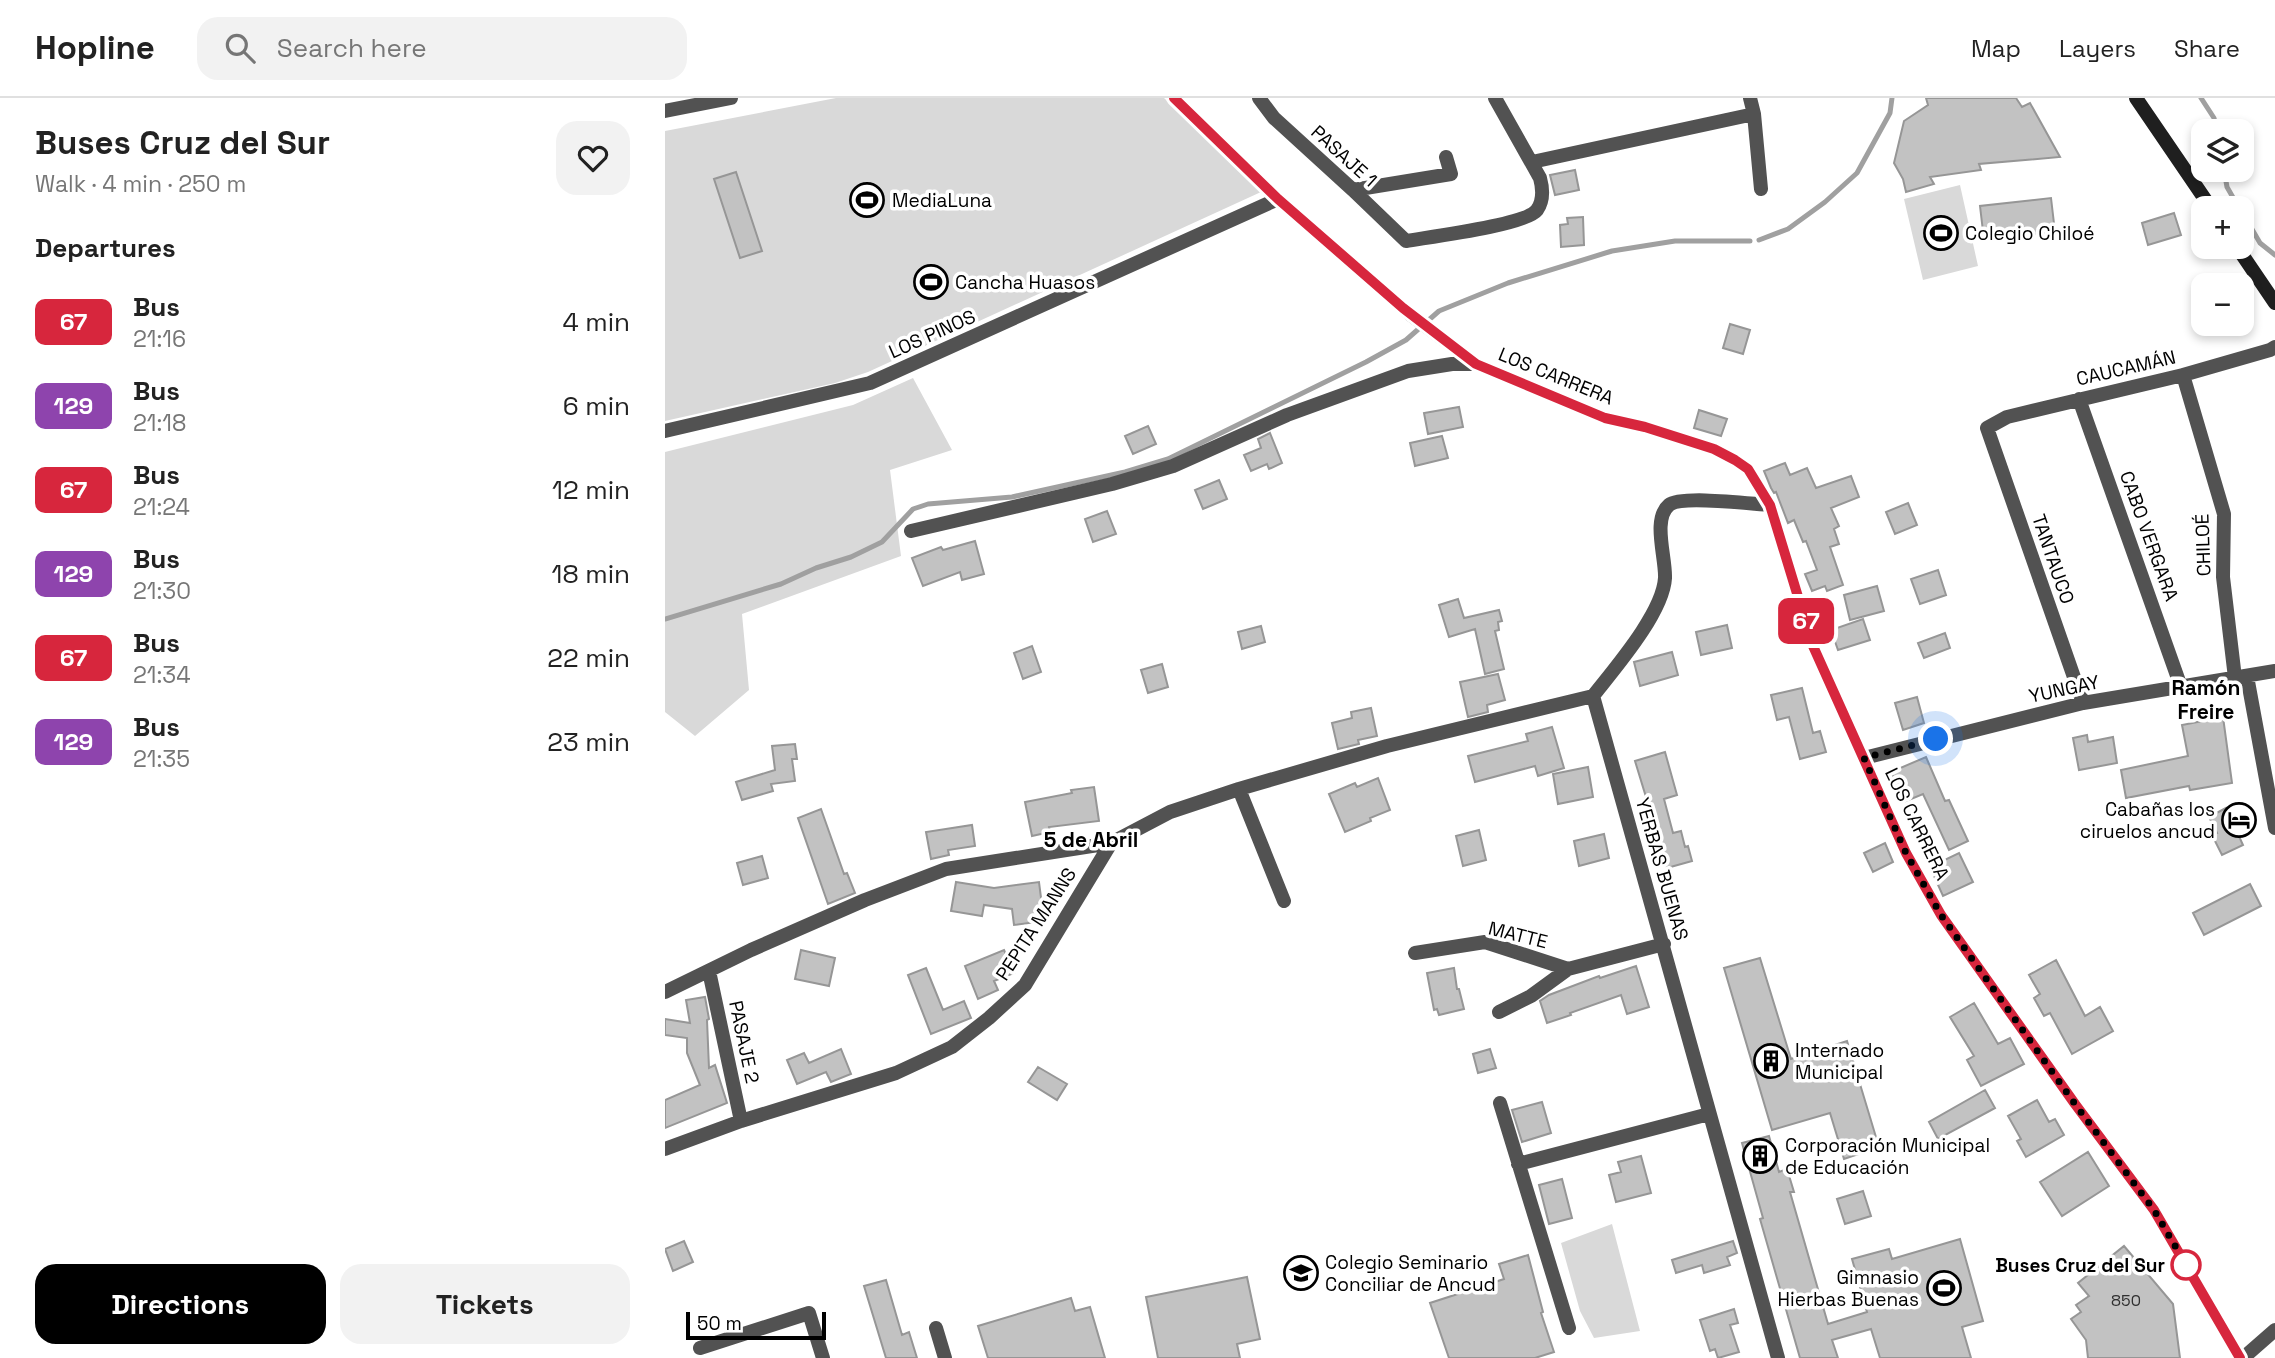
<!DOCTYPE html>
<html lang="en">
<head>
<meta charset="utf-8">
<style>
  :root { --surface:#fff; --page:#f2f2f2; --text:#222; --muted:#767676; --line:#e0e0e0; --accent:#000 }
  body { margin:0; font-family:"Space Grotesk",sans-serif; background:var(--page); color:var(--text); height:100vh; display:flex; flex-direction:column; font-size:26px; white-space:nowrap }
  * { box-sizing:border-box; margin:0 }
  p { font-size:23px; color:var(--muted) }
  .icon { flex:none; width:38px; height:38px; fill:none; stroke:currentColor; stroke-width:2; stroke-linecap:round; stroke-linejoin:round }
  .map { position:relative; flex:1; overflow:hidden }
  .sheet { display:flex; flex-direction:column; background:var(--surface); width:665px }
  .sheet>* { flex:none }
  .badge { padding:0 14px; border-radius:10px; font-size:24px; line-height:46px }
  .tools { position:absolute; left:1526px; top:21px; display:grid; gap:14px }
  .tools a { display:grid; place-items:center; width:63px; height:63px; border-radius:14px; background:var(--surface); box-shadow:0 4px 10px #0003; font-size:35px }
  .scale { position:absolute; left:21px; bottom:18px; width:140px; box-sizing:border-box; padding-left:7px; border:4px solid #000; border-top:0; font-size:19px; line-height:24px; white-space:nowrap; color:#000; -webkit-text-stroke:5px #fff; paint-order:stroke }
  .you { position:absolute; width:35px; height:35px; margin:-18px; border:5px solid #fff; border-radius:50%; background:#1a73e8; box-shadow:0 0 0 10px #1a73e833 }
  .map>.badge { position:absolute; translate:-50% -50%; box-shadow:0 0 0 4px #fff }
  h2 { padding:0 35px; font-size:26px; line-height:63px }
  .round { display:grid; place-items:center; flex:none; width:74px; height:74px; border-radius:21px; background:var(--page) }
  .head { display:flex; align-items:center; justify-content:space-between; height:119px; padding:0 35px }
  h1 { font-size:33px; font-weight:600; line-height:52px }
  .cta { display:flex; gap:14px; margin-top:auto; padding:14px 35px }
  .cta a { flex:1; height:80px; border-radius:21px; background:var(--accent); color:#fff; font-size:28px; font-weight:600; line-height:80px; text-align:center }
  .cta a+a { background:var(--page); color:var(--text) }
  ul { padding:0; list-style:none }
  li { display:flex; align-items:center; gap:21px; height:84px; padding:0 35px }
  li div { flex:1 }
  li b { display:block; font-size:26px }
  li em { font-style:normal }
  li .badge { min-width:77px; font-weight:700; text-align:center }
  header { display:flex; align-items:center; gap:42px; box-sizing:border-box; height:98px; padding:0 35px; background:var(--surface); border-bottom:2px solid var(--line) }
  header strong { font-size:33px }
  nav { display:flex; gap:38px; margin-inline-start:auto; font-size:24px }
  .search { width:490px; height:63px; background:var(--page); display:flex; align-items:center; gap:18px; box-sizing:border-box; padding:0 24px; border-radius:21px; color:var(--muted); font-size:26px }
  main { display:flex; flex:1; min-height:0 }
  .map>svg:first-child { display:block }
  .green { fill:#d9d9d9 }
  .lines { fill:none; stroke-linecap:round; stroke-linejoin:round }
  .stream { stroke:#a0a0a0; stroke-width:5 }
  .building { fill:#c2c2c2; stroke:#969696; stroke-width:2 }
  .street { stroke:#525252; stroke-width:14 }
  .secondary { stroke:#1f1f1f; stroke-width:14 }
  .line-casing { stroke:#fff; stroke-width:16 }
  .line { stroke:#d7263d; stroke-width:10 }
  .walk { stroke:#000; stroke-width:7; stroke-dasharray:0 12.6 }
  .stop-dot { fill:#fff; stroke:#d7263d; stroke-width:3.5 }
  .labels { text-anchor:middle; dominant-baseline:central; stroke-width:7; stroke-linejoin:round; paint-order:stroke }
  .number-label { font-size:16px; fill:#303030 }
  .street-label { font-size:19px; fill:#000; stroke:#fff }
  .poi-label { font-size:19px; fill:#000; stroke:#fff; text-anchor:start }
  .stop-label { font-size:19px; font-weight:bold; fill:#000; stroke:#fff; text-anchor:end }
  .neighbourhood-label { font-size:21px; font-weight:bold; fill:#000; stroke:#fff }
</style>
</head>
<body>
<header>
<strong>Hopline</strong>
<div class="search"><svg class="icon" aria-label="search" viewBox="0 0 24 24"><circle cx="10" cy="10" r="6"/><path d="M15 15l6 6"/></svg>Search here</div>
<nav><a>Map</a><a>Layers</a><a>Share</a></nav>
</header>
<main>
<section class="sheet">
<div class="head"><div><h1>Buses Cruz del Sur</h1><p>Walk · 4 min · 250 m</p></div><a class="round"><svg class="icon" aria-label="heart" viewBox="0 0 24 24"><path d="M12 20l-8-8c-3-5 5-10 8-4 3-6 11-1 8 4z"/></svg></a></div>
<h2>Departures</h2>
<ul>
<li><span class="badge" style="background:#d7263d;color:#fff">67</span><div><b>Bus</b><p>21:16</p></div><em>4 min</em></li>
<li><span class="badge" style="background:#8e44ad;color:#fff">129</span><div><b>Bus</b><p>21:18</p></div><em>6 min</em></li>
<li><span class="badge" style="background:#d7263d;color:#fff">67</span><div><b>Bus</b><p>21:24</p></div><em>12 min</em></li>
<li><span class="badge" style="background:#8e44ad;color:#fff">129</span><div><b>Bus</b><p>21:30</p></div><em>18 min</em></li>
<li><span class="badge" style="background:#d7263d;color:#fff">67</span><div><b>Bus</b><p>21:34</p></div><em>22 min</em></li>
<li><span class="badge" style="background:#8e44ad;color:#fff">129</span><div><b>Bus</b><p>21:35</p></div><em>23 min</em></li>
</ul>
<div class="cta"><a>Directions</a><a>Tickets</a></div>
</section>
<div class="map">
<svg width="1610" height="1260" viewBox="0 0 1610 1260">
  <rect width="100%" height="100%" fill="#fff"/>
  <path class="green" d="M171 0H499L596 94 203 274 170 285 0 323V33Z
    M1295 87 1313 168 1258 182 1239 101Z
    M248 280 287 352 225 372 236 458 77 516 84 592 30 638 0 614V354L188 307Z
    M947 1126 975 1233 929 1240 915 1213 896 1145Z"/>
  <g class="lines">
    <path class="stream" d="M1536 0 1549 20 1552 33
      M1559 72 1562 89 1574 110
      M1577 114 1595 145 1610 157
      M1094 142 1123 131 1160 104 1192 75 1225 15 1227 0
      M0 521 116 486 151 470 186 459 217 444 248 411 263 406 347 399 460 374 503 361 701 264 741 242 774 213 843 185 947 153 1010 143H1085"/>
  </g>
  <path class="building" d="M1261 0H1351L1357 9 1365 5 1395 59 1314 66 1316 72 1265 79 1269 86 1241 94 1238 81 1229 65 1239 23 1263 7Z
    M910 72 914 92 890 97 885 77Z
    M71 74 97 153 75 160 49 81Z
    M1386 100 1390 134 1319 142 1315 108Z
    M1509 115 1516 137 1483 147 1477 125Z
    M918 119 919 147 896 149 895 127 903 126 902 120Z
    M1065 226 1085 232 1078 256 1058 250Z
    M794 309 798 329 763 336 759 315Z
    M1034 312 1062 321 1056 338 1029 330Z
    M483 328 491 346 468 356 460 338Z
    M605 335 617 365 604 371 602 366 586 373 579 357 596 350 593 341Z
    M777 338 783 360 750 368 745 345Z
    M1120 365 1125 377 1142 370 1151 390 1186 378 1194 399 1166 410 1174 428 1169 431 1174 446 1165 449 1178 487 1162 493 1160 488 1147 493 1140 476 1152 472 1141 443 1138 444 1129 422 1123 425 1111 394 1109 395 1106 390 1099 373Z
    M554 382 562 401 538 411 530 392Z
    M1243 405 1252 427 1230 436 1221 414Z
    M442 413 451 436 428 444 420 421Z
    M310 443 319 476 297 482 295 474 258 488 247 460 276 449 278 452Z
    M1273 472 1281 497 1255 506 1246 481Z
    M1212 488 1219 513 1185 522 1179 497Z
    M793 501 799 520 834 512 837 523 833 524 834 532 830 533 839 571 820 576 810 531 784 539 774 507Z
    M1198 521 1205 542 1173 552 1166 532Z
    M1062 527 1067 550 1036 557 1031 534Z
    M596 528 600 544 577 551 573 534Z
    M1280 535 1285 550 1259 560 1253 545Z
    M367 548 376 574 358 581 349 555Z
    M1007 554 1013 577 975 588 969 564Z
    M497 566 503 589 483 595 476 572Z
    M833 576 840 602 822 607 823 614 803 619 795 584Z
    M1137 590 1148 635 1155 633 1161 654 1135 661 1124 619 1112 622 1106 597Z
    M1252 599 1259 625 1238 632 1230 605Z
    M706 610 712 638 693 642 694 646 673 651 667 625 687 620 686 614Z
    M1558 619 1567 685 1525 692 1524 688 1461 700 1456 672 1523 658 1517 627Z
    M887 629 899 670 873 678 870 668 810 684 803 658 863 643 861 636Z
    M1422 637 1423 644 1448 639 1452 665 1414 672 1408 640Z
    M130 646 132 661H127L130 683 106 686 108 693 77 702 71 684 110 672 107 648Z
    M1000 654 1012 697 999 701 1008 735 1016 733 1020 749 1023 748 1027 763 1002 770 997 751 991 752 983 723 988 722 970 663Z
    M1261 659 1280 703 1284 702 1303 743 1284 752 1258 696 1239 704 1226 674Z
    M923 669 928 699 893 706 888 676Z
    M713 680 725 712 705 720 706 723 680 734 664 696 690 685 692 689Z
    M429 689 434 723 384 729 385 734 367 738 360 704 407 695 406 692Z
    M1561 710 1578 747 1557 757 1547 737 1552 735 1544 719Z
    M156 711 179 776 182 775 190 795 163 806 133 720Z
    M307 727 310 748 283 752 284 757 266 761 261 734Z
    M814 732 821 762 798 768 791 738Z
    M939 736 944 760 914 768 909 743Z
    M1220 745 1228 764 1208 774 1199 755Z
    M1294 755 1308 784 1278 798 1265 769Z
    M97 758 103 780 78 787 72 765Z
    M291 784 329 790 374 784 379 823 349 827 347 811 319 807 317 818 286 813Z
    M1585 786 1596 808 1539 837 1528 815Z
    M136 852 170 860 164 888 130 881Z
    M339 852 349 875 329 883 333 892 313 901 300 868Z
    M1095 860 1126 961 1182 943 1214 1049 1179 1061 1165 1015 1107 1032 1059 870Z
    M1391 862 1420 918 1435 909 1448 933 1407 956 1385 915 1379 918 1369 900 1375 896 1364 877Z
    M971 868 984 909 962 916 956 897 905 915 906 917 882 925 875 903 884 897 934 878 935 880Z
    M261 870 278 912 299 903 306 920 266 936 243 877Z
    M789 870 792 891H794L799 911 774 917 772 911 769 912 762 875Z
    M40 899 44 921 42 922 44 970 50 967 62 1005 0 1030V1002L35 987 22 955V940L0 937V921L25 925 21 902Z
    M1309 905 1333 946 1345 940 1359 966 1316 988 1302 962 1309 958 1285 919Z
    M176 951 186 976 166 984 161 974 132 986 122 962 139 955 144 965Z
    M825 951 831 970 813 975 808 956Z
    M373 969 402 986 392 1002 363 984Z
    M1320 992 1330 1010 1273 1041 1264 1024Z
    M1372 1002 1384 1024 1390 1021 1399 1037 1361 1059 1352 1043 1356 1041 1343 1018Z
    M877 1004 886 1035 857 1044 847 1012Z
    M1104 1038 1114 1074 1122 1071 1129 1094H1125L1163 1226 1202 1214 1187 1161 1224 1151 1227 1161 1295 1141 1318 1223 1297 1229 1306 1260H1215L1206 1231 1167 1242 1173 1260H1135L1095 1121 1098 1120 1077 1045Z
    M1423 1054 1444 1088 1397 1118 1375 1084Z
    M976 1058 986 1095 951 1104 944 1077 956 1074 953 1064Z
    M897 1081 907 1120 884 1126 874 1087Z
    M1198 1093 1206 1118 1180 1126 1172 1101Z
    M19 1143 28 1164 8 1173 0 1151Z
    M1068 1143 1072 1155 1062 1159 1065 1167 1039 1175 1037 1167 1011 1175 1007 1162Z
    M1459 1148 1508 1206 1515 1260H1423L1421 1242 1406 1221 1416 1214 1411 1207 1424 1198 1413 1185Z
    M863 1157 878 1214 876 1215 889 1254 870 1260H784L765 1205 839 1181 834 1166Z
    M582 1179 595 1241 572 1246 575 1260H493L481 1199Z
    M221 1182 237 1237 244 1234 252 1260H221L199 1188Z
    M406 1200 410 1213 425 1209 440 1260H323L313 1228Z
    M1069 1211 1073 1225 1065 1227 1074 1254 1053 1260 1050 1251 1045 1253 1035 1222Z"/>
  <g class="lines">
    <path class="street" d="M594 0 609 20 688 92 741 143C764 139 861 127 872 112 879 102 878 91 875 80L830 0
      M1085 0 1089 16 1096 91
      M0 13 66 0
      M867 64 1089 16
      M688 92 786 76 781 59
      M1518 277 1559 416 1558 479 1570 580
      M1414 301 1516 589
      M0 333 205 285 613 101
      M246 433 447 386 508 368 622 317 743 273 787 266H811
      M1582 578 1610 730
      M928 598 1113 1260
      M928 598C950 570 998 515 1000 480 1001 460 987 421 1004 407 1016 397 1087 406 1105 407
      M1418 605 1322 330 1342 319 1518 277 1605 252 1610 249
      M1199 660 1418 605 1610 573
      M574 691 619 803
      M750 855 820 844 903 871 999 846
      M44 873 76 1023
      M0 894 86 852 200 802 281 771 446 745
      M834 914 866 898 903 871
      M835 1005 904 1230
      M0 1051 76 1023 231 975 287 949 324 920 360 887 446 745 505 714 574 691 722 648 928 598
      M853 1066 1044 1016
      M271 1230 280 1260
      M35 1250 144 1215 158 1260
      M1578 1260 1610 1232"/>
    <path class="secondary" d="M509 0 613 101 746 217 811 266 940 320 980 329 1049 351 1070 362 1083 371 1105 407 1148 548 1241 755 1276 817 1410 1006 1489 1112 1575 1260
      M1471 0 1546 110
      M1572 149 1610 205"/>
  </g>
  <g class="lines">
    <g class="line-casing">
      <path id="line" d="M509 0 613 101 738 210 811 266 940 320 980 329 1049 351 1070 362 1083 371 1105 407 1148 548 1241 755 1276 817 1410 1006 1489 1112 1575 1260"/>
    </g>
    <use href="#line" class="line"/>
    <path class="walk" d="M1271 641 1199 660 1241 755 1276 817 1410 1006 1489 1112 1526 1175 1521 1167"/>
  </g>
  <defs>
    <g id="stadium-ring" transform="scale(1.75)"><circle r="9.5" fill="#fff" stroke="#000" stroke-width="1.5"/><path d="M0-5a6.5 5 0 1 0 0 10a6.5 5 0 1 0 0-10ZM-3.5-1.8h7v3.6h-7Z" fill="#000"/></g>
    <g id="hotel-ring" transform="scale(1.75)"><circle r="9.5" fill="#fff" stroke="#000" stroke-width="1.5"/><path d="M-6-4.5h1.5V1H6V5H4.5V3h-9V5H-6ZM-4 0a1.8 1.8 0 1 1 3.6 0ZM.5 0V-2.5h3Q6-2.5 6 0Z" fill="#000"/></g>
    <g id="building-ring" transform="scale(1.75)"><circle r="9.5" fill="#fff" stroke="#000" stroke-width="1.5"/><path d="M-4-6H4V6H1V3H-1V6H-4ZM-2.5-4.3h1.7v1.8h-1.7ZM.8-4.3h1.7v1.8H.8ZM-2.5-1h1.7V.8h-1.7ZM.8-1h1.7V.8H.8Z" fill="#000"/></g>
    <g id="school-ring" transform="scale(1.75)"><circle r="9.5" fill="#fff" stroke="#000" stroke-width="1.5"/><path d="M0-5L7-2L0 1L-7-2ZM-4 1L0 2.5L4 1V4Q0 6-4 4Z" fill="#000"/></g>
  </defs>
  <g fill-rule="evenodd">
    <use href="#stadium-ring" x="202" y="102"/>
    <use href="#stadium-ring" x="1276" y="135"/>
    <use href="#stadium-ring" x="266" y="184"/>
    <use href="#hotel-ring" x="1574" y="722"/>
    <use href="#building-ring" x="1106" y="963"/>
    <use href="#building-ring" x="1095" y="1058"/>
    <use href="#school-ring" x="636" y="1175"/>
    <use href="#stadium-ring" x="1279" y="1190"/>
  </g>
  <circle class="stop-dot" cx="1521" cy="1167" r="14"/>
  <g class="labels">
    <g class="number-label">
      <text x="1461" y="1202">850</text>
    </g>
    <g class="street-label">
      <text transform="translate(679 58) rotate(42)">PASAJE 1</text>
      <text transform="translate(267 236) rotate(-24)">LOS PINOS</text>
      <text transform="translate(1461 270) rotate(-13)">CAUCAMÁN</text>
      <text transform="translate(891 278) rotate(22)">LOS CARRERA</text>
      <text transform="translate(1484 438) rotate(70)">CABO VERGARA</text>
      <text transform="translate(1538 447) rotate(-92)">CHILOÉ</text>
      <text transform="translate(1388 461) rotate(71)">TANTAUCO</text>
      <text transform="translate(1399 591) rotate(-12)">YUNGAY</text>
      <text transform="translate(1252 726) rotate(64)">LOS CARRERA</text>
      <text transform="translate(997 771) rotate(74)">YERBAS BUENAS</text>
      <text transform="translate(371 826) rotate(-57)">PEPITA MANNS</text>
      <text transform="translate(853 837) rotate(14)">MATTE</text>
      <text transform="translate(79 944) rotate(78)">PASAJE 2</text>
    </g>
    <g class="poi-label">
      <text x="227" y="102">MediaLuna</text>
      <text x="1300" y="135">Colegio Chiloé</text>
      <text x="290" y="184">Cancha Huasos</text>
      <text x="1550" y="711" text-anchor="end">Cabañas los<tspan x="1550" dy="22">ciruelos ancud</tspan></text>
      <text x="1130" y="952">Internado<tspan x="1130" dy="22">Municipal</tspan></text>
      <text x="1120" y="1047">Corporación Municipal<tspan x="1120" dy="22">de Educación</tspan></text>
      <text x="660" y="1164">Colegio Seminario<tspan x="660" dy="22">Conciliar de Ancud</tspan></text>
      <text x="1254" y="1179" text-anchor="end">Gimnasio<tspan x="1254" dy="22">Hierbas Buenas</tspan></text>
    </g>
    <g class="stop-label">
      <text x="1500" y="1167">Buses Cruz del Sur</text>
    </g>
    <g class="neighbourhood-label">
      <text x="1541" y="589">Ramón<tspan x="1541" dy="24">Freire</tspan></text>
      <text x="426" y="741">5 de Abril</text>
    </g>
  </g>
</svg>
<div class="tools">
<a><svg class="icon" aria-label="layers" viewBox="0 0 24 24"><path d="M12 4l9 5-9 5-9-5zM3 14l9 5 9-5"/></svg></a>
<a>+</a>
<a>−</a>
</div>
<div class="scale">50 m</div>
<div class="you" style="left:1271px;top:641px"></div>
<b class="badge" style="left:1141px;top:523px;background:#d7263d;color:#fff">67</b>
</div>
</main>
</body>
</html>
